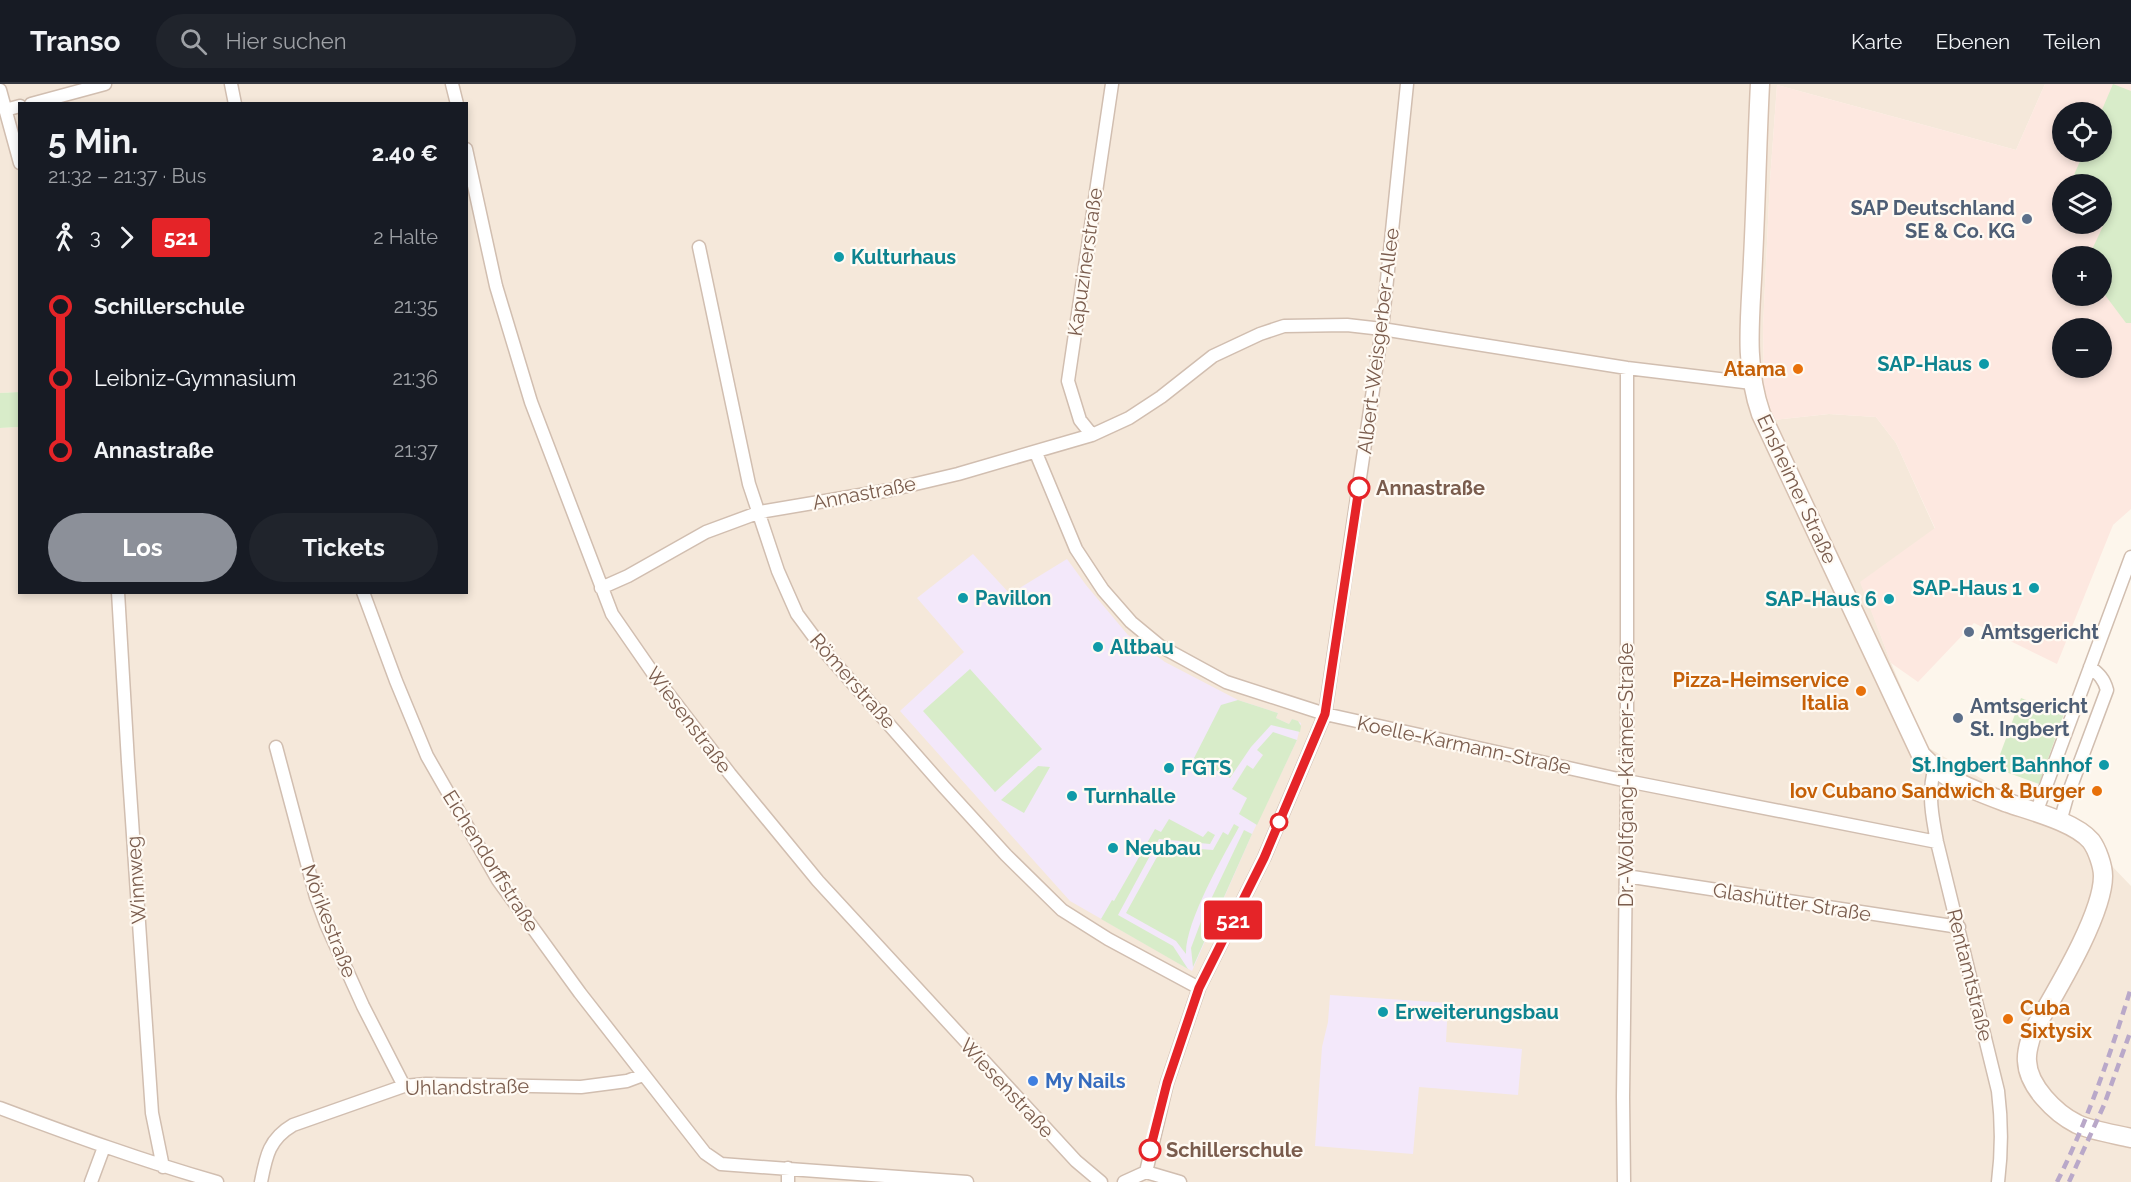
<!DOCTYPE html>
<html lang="de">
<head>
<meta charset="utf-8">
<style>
  :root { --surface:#171b24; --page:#20242c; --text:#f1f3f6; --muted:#9ea1a6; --line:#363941; --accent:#8c9099 }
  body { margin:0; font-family:Raleway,sans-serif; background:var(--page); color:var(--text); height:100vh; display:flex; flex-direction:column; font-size:22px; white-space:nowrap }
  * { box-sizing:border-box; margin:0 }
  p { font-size:20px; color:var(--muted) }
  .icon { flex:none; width:33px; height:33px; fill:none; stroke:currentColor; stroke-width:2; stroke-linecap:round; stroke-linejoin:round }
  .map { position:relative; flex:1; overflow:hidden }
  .panel { position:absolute; left:18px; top:18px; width:450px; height:492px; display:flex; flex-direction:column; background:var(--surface); border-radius:0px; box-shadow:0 3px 9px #0003 }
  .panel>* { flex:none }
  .badge { padding:0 12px; border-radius:4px; font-size:21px; line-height:39px }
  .fabs { position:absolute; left:2052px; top:18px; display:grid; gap:12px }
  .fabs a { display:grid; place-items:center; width:60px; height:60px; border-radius:50%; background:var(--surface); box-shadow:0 3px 9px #0003; font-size:30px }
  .map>.badge { position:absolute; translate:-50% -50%; box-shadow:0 0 0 3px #fff }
  .legs { display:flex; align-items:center; gap:9px; height:66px; padding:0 30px; font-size:20px }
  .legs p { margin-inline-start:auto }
  .headline { display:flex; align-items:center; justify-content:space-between; height:102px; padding:0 30px }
  h1 { font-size:33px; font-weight:700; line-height:45px }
  .button { display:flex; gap:12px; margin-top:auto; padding:12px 30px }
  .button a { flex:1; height:69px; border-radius:36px; background:var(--accent); color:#fff; font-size:24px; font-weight:700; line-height:69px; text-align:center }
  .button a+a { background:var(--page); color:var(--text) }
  ul { padding:0 30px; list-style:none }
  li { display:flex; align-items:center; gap:21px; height:72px; font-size:22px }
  li i { display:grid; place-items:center; width:9px; height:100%; margin:0 8px; background:currentColor }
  li i::after { content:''; width:15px; height:15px; margin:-8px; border:4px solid; border-radius:50%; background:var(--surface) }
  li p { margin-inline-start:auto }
  li:first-child i { background:linear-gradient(#0000 50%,currentColor 0) }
  li:last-child i { background:linear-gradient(currentColor 50%,#0000 0) }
  header { display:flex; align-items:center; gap:36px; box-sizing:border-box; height:84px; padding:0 30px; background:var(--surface); border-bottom:2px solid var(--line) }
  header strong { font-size:28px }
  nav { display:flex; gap:33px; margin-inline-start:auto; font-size:21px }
  .search { width:420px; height:54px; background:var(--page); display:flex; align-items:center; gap:15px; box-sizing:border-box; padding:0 21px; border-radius:33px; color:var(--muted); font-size:22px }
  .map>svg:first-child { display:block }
  .residential { fill:#f5e8da }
  .commercial { fill:#fde8e0; fill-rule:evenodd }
  .education { fill:#f3e8fa }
  .green { fill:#d8ecc9 }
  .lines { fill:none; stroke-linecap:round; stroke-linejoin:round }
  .street-casing { stroke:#d1beb0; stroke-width:15 }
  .secondary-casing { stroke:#d6c0b0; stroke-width:21 }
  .street { stroke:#fff; stroke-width:12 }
  .secondary { stroke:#fff; stroke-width:18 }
  .rail { stroke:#b9a8c9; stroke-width:4.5; stroke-dasharray:9 6; stroke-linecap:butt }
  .line-1-casing { stroke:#fff; stroke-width:14 }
  .line-1 { stroke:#e52428; stroke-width:9 }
  .service-dot { fill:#5c6f8a; stroke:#fffaf3; stroke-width:2 }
  .culture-dot { fill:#0f9aa8; stroke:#fffaf3; stroke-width:2 }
  .food-dot { fill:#e8710a; stroke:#fffaf3; stroke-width:2 }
  .stop-1-dot { fill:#fff; stroke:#e52428; stroke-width:3 }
  .shop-dot { fill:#3f7fe0; stroke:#fffaf3; stroke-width:2 }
  .labels { text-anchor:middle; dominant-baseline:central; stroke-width:4.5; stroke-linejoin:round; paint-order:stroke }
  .service-label { font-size:20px; font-weight:bold; fill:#4e5e75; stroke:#fffaf3; text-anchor:start }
  .culture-label { font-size:20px; font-weight:bold; fill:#0d838f; stroke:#fffaf3; text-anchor:start }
  .street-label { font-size:20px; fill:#7a5c4d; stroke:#fffaf3 }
  .food-label { font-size:20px; font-weight:bold; fill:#c56008; stroke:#fffaf3; text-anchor:end }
  .stop-label { font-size:20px; font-weight:bold; fill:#7a5c4d; stroke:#fffaf3; text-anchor:start }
  .shop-label { font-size:20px; font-weight:bold; fill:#366cbe; stroke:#fffaf3; text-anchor:start }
</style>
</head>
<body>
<header>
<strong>Transo</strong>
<div class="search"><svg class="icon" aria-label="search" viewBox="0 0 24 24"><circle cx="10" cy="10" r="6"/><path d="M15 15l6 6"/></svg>Hier suchen</div>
<nav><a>Karte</a><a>Ebenen</a><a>Teilen</a></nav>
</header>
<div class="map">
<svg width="2131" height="1098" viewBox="0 0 2131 1098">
  <rect width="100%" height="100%" fill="#fdf6ec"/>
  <path class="residential" d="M0 0H2045L2016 66 1777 1 1770 96 1763 243 1764 304 1774 336 1829 330 1876 333 1896 359 1935 445 1861 499 1891 579 1927 663 2087 756 2131 802V1098H0V344L19 343 20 508H466V20H20L19 308 0 309Z"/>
  <path class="commercial" d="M2045 0H2131V425L2113 441 2057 580 1974 539 1918 598 1891 579 1860 498 1935 444 1896 359 1876 333 1829 330 1774 336 1764 304 1763 243 1770 96 1777 1 2016 66ZM2062 28H2102V68H2062ZM2062 100H2102V140H2062ZM2062 172H2102V212H2062ZM2062 244H2102V284H2062Z"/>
  <path class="education" d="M973 470 1010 510 1067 475 1086 501 1128 551 1165 578 1238 616 1278 629 1276 634 1289 640 1292 635 1301 639 1297 656 1252 750 1192 887 1070 817 900 627 964 568 917 514Z
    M1330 911 1448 919 1446 958 1522 965 1518 1011 1419 1003 1413 1070 1315 1062 1322 963 1328 938Z"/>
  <path class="green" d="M2113 0 2131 7V239H2126L2102 207V172H2089L2104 140 2102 139V100H2070L2084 68H2102L2101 28Z
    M19 308V343L0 344V309Z
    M970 585 1042 665 995 708 923 627Z
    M2021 614 2064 630 2039 700 1995 684Z
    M1238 616 1278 629 1276 634 1289 640 1292 635 1298 637 1301 642 1300 648 1271 641 1251 663 1230 694 1194 674 1221 621Z
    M1273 648 1297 656 1257 741 1239 730 1247 714 1232 705 1247 681 1253 685 1263 671 1257 666Z
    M1038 682 1050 683 1024 729 1001 716Z
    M1169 735 1203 753 1208 747 1215 751 1210 760 1159 755 1118 831 1173 862 1188 885 1101 835 1112 816 1114 817 1155 745 1161 748Z
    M1234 740 1239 743C1223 773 1185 838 1186 870L1176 857 1126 829 1163 762 1213 766 1223 748 1228 751Z
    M1244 746 1252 750 1193 883 1191 864 1203 832Z"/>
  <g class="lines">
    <g class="street-casing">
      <path id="street" d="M231 0 235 20
        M452 0 457 20
        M0 6 20 79
        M31 20 105 0
        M5 26 20 22
        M466 65 496 202 531 318 612 530 657 595 730 690 818 797 1076 1077 1101 1098
        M699 163 749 400 778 487 797 530 826 569 944 703 1006 771 1062 826 1108 855 1199 904
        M1092 351 1080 336 1068 297 1112 0
        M1036 369 1076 465 1103 506 1131 538 1160 562 1226 598 1325 630 1627 697 1937 758
        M601 504 628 492 706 448 760 428 890 406 958 390 1092 351 1129 334 1161 313 1213 272 1260 250 1284 242 1347 241 1382 245 1627 284 1752 299
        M118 508 128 678 152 1029 163 1083
        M363 508 396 597 427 672 498 796 580 909 705 1069 721 1080 967 1098
        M276 663 316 813 326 840 363 922 404 1002
        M1934 685C1928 711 1932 732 1937 758L1998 1007C2002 1039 2002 1067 1998 1098
        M2036 729 2131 473
        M2060 738 2067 713 2107 606C2104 595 2099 590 2090 583
        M1626 792 1959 843
        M0 1024C72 1051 143 1077 217 1098
        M1146 1088 1167 999 1199 904 1264 774 1325 630 1382 245 1407 0
        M1146 1088 1180 1098
        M91 1098 104 1063
        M261 1098C266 1072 269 1055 293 1041L404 1002 426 1000 581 1003 627 997 643 991
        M788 1098V1084
        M1124 1098 1146 1088
        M1624 1098 1623 1013 1627 697V284"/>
    </g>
    <g class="secondary-casing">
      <path id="secondary" d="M1760 0C1757 58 1756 117 1753 175 1751 228 1743 279 1761 330L1921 671C1944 696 1976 707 2008 719 2031 727 2075 738 2091 757 2097 765 2103 782 2103 792 2103 832 2053 912 2032 949 2030 958 2026 967 2027 977 2028 1002 2055 1029 2077 1040 2093 1047 2114 1050 2131 1054"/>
    </g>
    <use href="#street" class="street"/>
    <use href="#secondary" class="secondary"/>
    <path class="rail" d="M2057 1098C2088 1036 2110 971 2131 904
      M2069 1098 2104 1021 2131 946"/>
  </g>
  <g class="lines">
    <g class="line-1-casing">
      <path id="line-1" d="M1150 1066 1167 999 1199 904 1264 774 1325 630 1359 404"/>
    </g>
    <use href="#line-1" class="line-1"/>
  </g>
  <g class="service-dot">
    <circle cx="2027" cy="135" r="6"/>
    <circle cx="1969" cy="548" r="6"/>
    <circle cx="1958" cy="634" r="6"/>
  </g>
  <g class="culture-dot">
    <circle cx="839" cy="173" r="6"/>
    <circle cx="1984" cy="280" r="6"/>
    <circle cx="2034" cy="504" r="6"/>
    <circle cx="963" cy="514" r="6"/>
    <circle cx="1889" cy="515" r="6"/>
    <circle cx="1098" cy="563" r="6"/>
    <circle cx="2104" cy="681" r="6"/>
    <circle cx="1169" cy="684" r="6"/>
    <circle cx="1072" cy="712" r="6"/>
    <circle cx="1113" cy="764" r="6"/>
    <circle cx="1383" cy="928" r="6"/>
  </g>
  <g class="food-dot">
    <circle cx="1798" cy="285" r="6"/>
    <circle cx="1861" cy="607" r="6"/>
    <circle cx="2097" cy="707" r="6"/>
    <circle cx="2008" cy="935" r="6"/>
  </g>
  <g class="stop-1-dot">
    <circle cx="1359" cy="404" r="10"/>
    <circle cx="1279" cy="738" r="8"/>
    <circle cx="1150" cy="1066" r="10"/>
  </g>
  <circle class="shop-dot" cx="1033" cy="997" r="6"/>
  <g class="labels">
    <g class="service-label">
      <text x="2015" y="124" text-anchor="end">SAP Deutschland<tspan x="2015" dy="23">SE &amp; Co. KG</tspan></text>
      <text x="1981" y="548">Amtsgericht</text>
      <text x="1970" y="622">Amtsgericht<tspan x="1970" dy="23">St. Ingbert</tspan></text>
    </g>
    <g class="culture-label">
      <text x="851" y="173">Kulturhaus</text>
      <text x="1972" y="280" text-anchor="end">SAP-Haus</text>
      <text x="2022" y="504" text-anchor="end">SAP-Haus 1</text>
      <text x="975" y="514">Pavillon</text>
      <text x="1877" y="515" text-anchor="end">SAP-Haus 6</text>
      <text x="1110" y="563">Altbau</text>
      <text x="2092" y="681" text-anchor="end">St.Ingbert Bahnhof</text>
      <text x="1181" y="684">FGTS</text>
      <text x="1084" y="712">Turnhalle</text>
      <text x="1125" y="764">Neubau</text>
      <text x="1395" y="928">Erweiterungsbau</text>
    </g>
    <g class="street-label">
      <text transform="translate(1085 178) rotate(-82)">Kapuzinerstraße</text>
      <text transform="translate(1378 257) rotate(-83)">Albert-Weisgerber-Allee</text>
      <text transform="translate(1797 405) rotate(65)">Ensheimer Straße</text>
      <text transform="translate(864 409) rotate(-11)">Annastraße</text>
      <text transform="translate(853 597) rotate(49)">Römerstraße</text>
      <text transform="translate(689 636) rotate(53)">Wiesenstraße</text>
      <text transform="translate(1464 661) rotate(12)">Koelle-Karmann-Straße</text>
      <text transform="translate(1626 691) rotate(-90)">Dr.-Wolfgang-Krämer-Straße</text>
      <text transform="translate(491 777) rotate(58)">Eichendorffstraße</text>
      <text transform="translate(136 796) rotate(-94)">Winnweg</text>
      <text transform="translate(1792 818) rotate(9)">Glashütter Straße</text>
      <text transform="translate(329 837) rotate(69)">Mörikestraße</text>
      <text transform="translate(1970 891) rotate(76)">Rentamtstraße</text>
      <text transform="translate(467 1003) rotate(-1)">Uhlandstraße</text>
      <text transform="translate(1007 1004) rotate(47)">Wiesenstraße</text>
    </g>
    <g class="food-label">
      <text x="1786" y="285">Atama</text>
      <text x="1849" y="596">Pizza-Heimservice<tspan x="1849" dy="23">Italia</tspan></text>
      <text x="2085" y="707">Iov Cubano Sandwich &amp; Burger</text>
      <text x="2020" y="924" text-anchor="start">Cuba<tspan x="2020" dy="23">Sixtysix</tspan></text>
    </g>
    <g class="stop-label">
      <text x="1376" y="404">Annastraße</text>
      <text x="1166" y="1066">Schillerschule</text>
    </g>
    <g class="shop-label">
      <text x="1045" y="997">My Nails</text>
    </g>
  </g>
</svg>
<div class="fabs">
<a><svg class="icon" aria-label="locate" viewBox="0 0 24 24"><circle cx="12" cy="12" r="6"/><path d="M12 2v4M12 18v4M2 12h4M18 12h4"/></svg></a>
<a><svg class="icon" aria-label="layers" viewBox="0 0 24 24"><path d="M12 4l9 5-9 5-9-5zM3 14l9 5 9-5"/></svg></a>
<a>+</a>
<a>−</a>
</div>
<b class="badge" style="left:1233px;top:836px;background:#e52428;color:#fff">521</b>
<section class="panel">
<div class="headline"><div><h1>5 Min.</h1><p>21:32 – 21:37 · Bus</p></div><b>2.40 €</b></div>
<div class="legs"><svg class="icon" aria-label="walk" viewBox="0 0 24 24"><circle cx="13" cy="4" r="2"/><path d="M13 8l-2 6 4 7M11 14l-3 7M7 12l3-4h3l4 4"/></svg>3<svg class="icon" aria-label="forward" viewBox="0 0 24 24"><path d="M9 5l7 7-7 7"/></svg><b class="badge" style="background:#e52428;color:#fff">521</b><p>2 Halte</p></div>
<ul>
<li><i style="color:#e52428"></i><b>Schillerschule</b><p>21:35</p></li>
<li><i style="color:#e52428"></i><span>Leibniz-Gymnasium</span><p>21:36</p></li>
<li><i style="color:#e52428"></i><b>Annastraße</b><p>21:37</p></li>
</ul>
<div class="button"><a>Los</a><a>Tickets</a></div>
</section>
</div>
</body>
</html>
